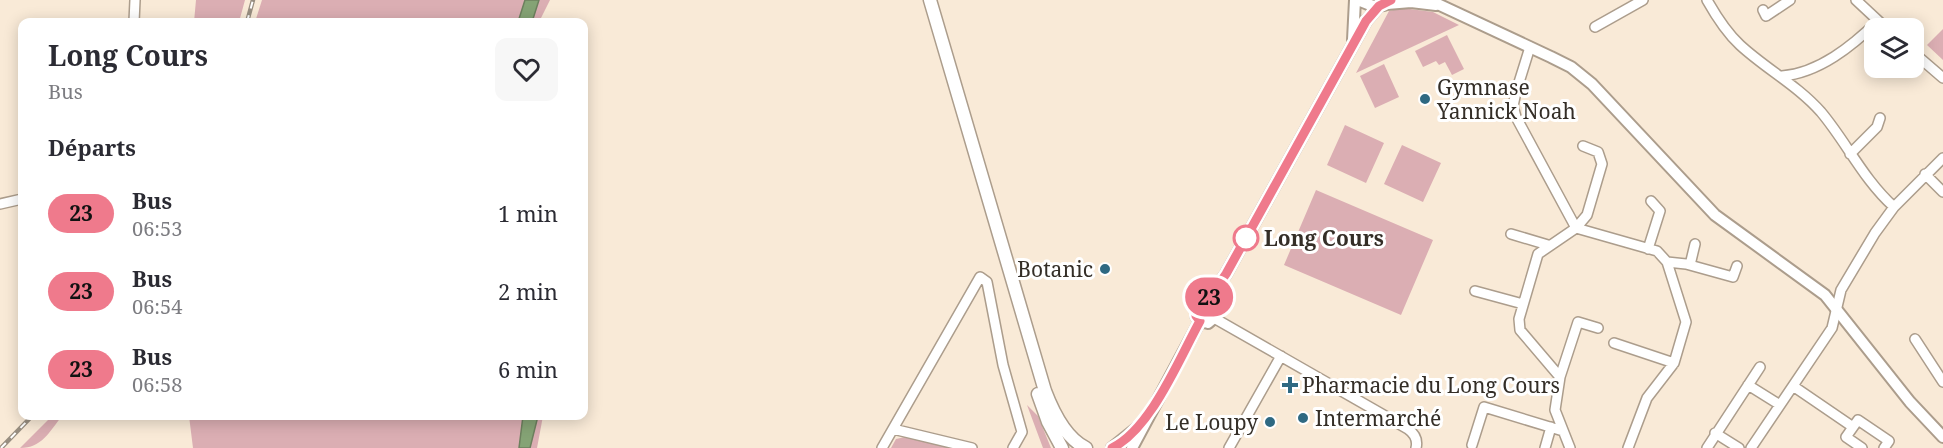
<!DOCTYPE html>
<html lang="fr">
<head>
<meta charset="utf-8">
<style>
  :root { --surface:#fff; --page:#f7f7f7; --text:#2b2b33; --muted:#7c7c81 }
  body { margin:0; font-family:"Noto Serif",serif; background:var(--page); color:var(--text); height:100vh; display:flex; flex-direction:column; font-size:22px; white-space:nowrap }
  * { box-sizing:border-box; margin:0 }
  p { font-size:20px; color:var(--muted) }
  .icon { flex:none; width:33px; height:33px; fill:none; stroke:currentColor; stroke-width:2; stroke-linecap:round; stroke-linejoin:round }
  .map { position:relative; flex:1; overflow:hidden }
  .panel { position:absolute; left:18px; top:18px; width:570px; height:402px; display:flex; flex-direction:column; background:var(--surface); border-radius:12px; box-shadow:0 3px 15px #0003 }
  .panel>* { flex:none }
  .badge { padding:0 12px; border-radius:20px; font-size:21px; line-height:39px }
  .controls { position:absolute; left:1864px; top:18px; display:grid; gap:12px }
  .controls a { display:grid; place-items:center; width:60px; height:60px; border-radius:12px; background:var(--surface); box-shadow:0 3px 15px #0003; font-size:30px }
  .map>.badge { position:absolute; translate:-50% -50%; box-shadow:0 0 0 3px #fff }
  h2 { padding:0 30px; font-size:22px; line-height:54px }
  .round { display:grid; place-items:center; flex:none; width:63px; height:63px; border-radius:12px; background:var(--page) }
  .headline { display:flex; align-items:center; justify-content:space-between; height:102px; padding:0 30px }
  h1 { font-size:28px; font-weight:700; line-height:45px }
  ul { padding:0; list-style:none }
  li { display:flex; align-items:center; gap:18px; height:78px; padding:0 30px }
  li div { flex:1 }
  li b { display:block; font-size:22px }
  li em { font-style:normal }
  li .badge { min-width:66px; font-weight:700; text-align:center }
  .map>svg:first-child { display:block }
  .green { fill:#dbaeb3 }
  .water { fill:#85a375; stroke:#6d805e; stroke-width:1.5 }
  .lines { fill:none; stroke-linecap:round; stroke-linejoin:round }
  .minor-casing { stroke:#ac9d8c; stroke-width:12 }
  .tertiary-casing { stroke:#ac9d8c; stroke-width:14 }
  .secondary-casing { stroke:#ac9d8c; stroke-width:15 }
  .minor { stroke:#fff; stroke-width:9 }
  .tertiary { stroke:#fff; stroke-width:10 }
  .secondary { stroke:#fff; stroke-width:12 }
  .rail-casing { stroke:#988e81; stroke-width:4.5 }
  .rail { stroke:#fff; stroke-width:2; stroke-dasharray:7; stroke-linecap:butt }
  .line-casing { stroke:#fff; stroke-width:14 }
  .line { stroke:#ef7a8c; stroke-width:9 }
  .poi-dot { fill:#2f6982; stroke:#fff; stroke-width:2 }
  .stop-dot { fill:#fff; stroke:#ef7a8c; stroke-width:3 }
  .labels { text-anchor:middle; dominant-baseline:central; stroke-width:6; stroke-linejoin:round; paint-order:stroke }
  .poi-label { font-size:21px; fill:#342e27; stroke:#fff; text-anchor:start }
  .stop-label { font-size:21px; font-weight:bold; fill:#342e27; stroke:#fff; text-anchor:start }
</style>
</head>
<body>
<div class="map">
<svg width="1943" height="448" viewBox="0 0 1943 448">
  <rect width="100%" height="100%" fill="#f9ead7"/>
  <path class="green" d="M196 0H245L239 22H194Z
    M262 0H550L539 22H255Z
    M1402 8 1433 12 1459 25 1356 73 1389 11Z
    M1943 29V60L1927 45Z
    M1447 35 1464 69 1452 75 1445 62 1439 65 1436 61 1423 67 1415 51Z
    M1384 64 1399 97 1375 108 1360 76Z
    M1345 125 1384 143 1366 183 1327 165Z
    M1402 145 1441 163 1423 202 1384 184Z
    M1316 190 1433 240 1401 315 1284 265Z
    M1027 405 1038 416 1051 448H1043Z
    M52 416H62C49 432 42 448 20 448Z
    M189 416H543L537 448H193Z
    M905 437 952 448H891L896 439Z"/>
  <path class="water" d="M525 0H539L532 22H518Z
    M523 416H538L530 448H519Z"/>
  <g class="lines">
    <g class="minor-casing">
      <path id="minor" d="M1707 0C1716 16 1726 32 1740 45 1766 69 1797 85 1821 112 1847 143 1863 179 1894 207
        M1856 0 1886 28
        M1763 10 1766 16 1790 0
        M134 22 135 0
        M1595 27 1643 0
        M1530 47 1516 92 1513 106 1516 117 1576 228
        M1914 53 1943 78
        M1782 76C1819 73 1852 46 1878 21
        M1850 154 1877 127 1880 118
        M1925 174 1943 192
        M0 204 22 199
        M1576 228 1657 251 1667 262 1686 322 1674 363 1647 398 1628 448
        M1511 234 1548 245
        M1648 249 1660 211 1651 201
        M1667 262 1686 264 1733 277 1737 266
        M1690 265 1695 244
        M1475 291 1523 304
        M1214 318 1408 429C1415 434 1418 440 1416 448
        M1915 339 1943 382
        M1614 343 1674 363
        M1560 377 1578 322 1598 328
        M1748 385 1780 405
        M1793 386 1853 427
        M893 429 972 448
        M1715 433 1739 448
        M1472 445 1484 407 1563 431
        M882 448 980 277 987 282 1003 365 1022 432 1013 448
        M1229 448 1281 356
        M1545 448 1551 427
        M1570 448 1555 410 1560 377 1520 330 1519 319 1538 254 1576 228 1587 215 1602 164 1598 152 1583 146
        M1707 448 1760 367
        M1751 448 1832 328 1841 290 1875 233 1894 207 1943 158
        M1862 448 1846 437 1858 420 1889 441 1884 448"/>
    </g>
    <g class="tertiary-casing">
      <path id="tertiary" d="M1358 0 1373 6 1384 5
        M1429 0 1551 57 1571 67 1592 84 1715 215 1825 295 1910 402 1943 437
        M1387 4 1411 2 1436 5
        M1353 40 1355 0
        M1205 304 1226 274 1366 21 1379 6
        M1200 321 1208 323 1214 318 1212 306
        M1200 321 1196 316V309L1205 304
        M1112 448 1137 428
        M1132 448 1200 321"/>
    </g>
    <g class="secondary-casing">
      <path id="secondary" d="M930 0 1045 391C1053 412 1065 438 1086 448
        M1038 394 1048 422 1062 448"/>
    </g>
    <use href="#minor" class="minor"/>
    <use href="#tertiary" class="tertiary"/>
    <use href="#secondary" class="secondary"/>
    <g class="rail-casing">
      <path id="rail" d="M247 22 253 0
        M1 448 32 416"/>
    </g>
    <use href="#rail" class="rail"/>
  </g>
  <g class="lines">
    <g class="line-casing">
      <path id="line" d="M1112 448C1151 429 1179 359 1200 321L1196 316V309L1205 304 1226 274 1366 21 1379 6 1391 0"/>
    </g>
    <use href="#line" class="line"/>
  </g>
  <g class="poi-dot">
    <circle cx="1425" cy="99" r="6"/>
    <circle cx="1105" cy="269" r="6"/>
    <path d="M1287 376h6v6h6v6h-6v6h-6v-6h-6v-6h6z"/>
    <circle cx="1303" cy="418" r="6"/>
    <circle cx="1270" cy="422" r="6"/>
  </g>
  <circle class="stop-dot" cx="1246" cy="238" r="12"/>
  <g class="labels">
    <g class="poi-label">
      <text x="1437" y="87">Gymnase<tspan x="1437" dy="24">Yannick Noah</tspan></text>
      <text x="1093" y="269" text-anchor="end">Botanic</text>
      <text x="1302" y="385">Pharmacie du Long Cours</text>
      <text x="1315" y="418">Intermarché</text>
      <text x="1258" y="422" text-anchor="end">Le Loupy</text>
    </g>
    <g class="stop-label">
      <text x="1264" y="238">Long Cours</text>
    </g>
  </g>
</svg>
<div class="controls">
<a><svg class="icon" aria-label="layers" viewBox="0 0 24 24"><path d="M12 4l9 5-9 5-9-5zM3 14l9 5 9-5"/></svg></a>
</div>
<b class="badge" style="left:1209px;top:297px;background:#ef7a8c;color:#111">23</b>
<section class="panel">
<div class="headline"><div><h1>Long Cours</h1><p>Bus</p></div><a class="round"><svg class="icon" aria-label="heart" viewBox="0 0 24 24"><path d="M12 20l-8-8c-3-5 5-10 8-4 3-6 11-1 8 4z"/></svg></a></div>
<h2>Départs</h2>
<ul>
<li><span class="badge" style="background:#ef7a8c;color:#111">23</span><div><b>Bus</b><p>06:53</p></div><em>1 min</em></li>
<li><span class="badge" style="background:#ef7a8c;color:#111">23</span><div><b>Bus</b><p>06:54</p></div><em>2 min</em></li>
<li><span class="badge" style="background:#ef7a8c;color:#111">23</span><div><b>Bus</b><p>06:58</p></div><em>6 min</em></li>
</ul>
</section>
</div>
</body>
</html>
